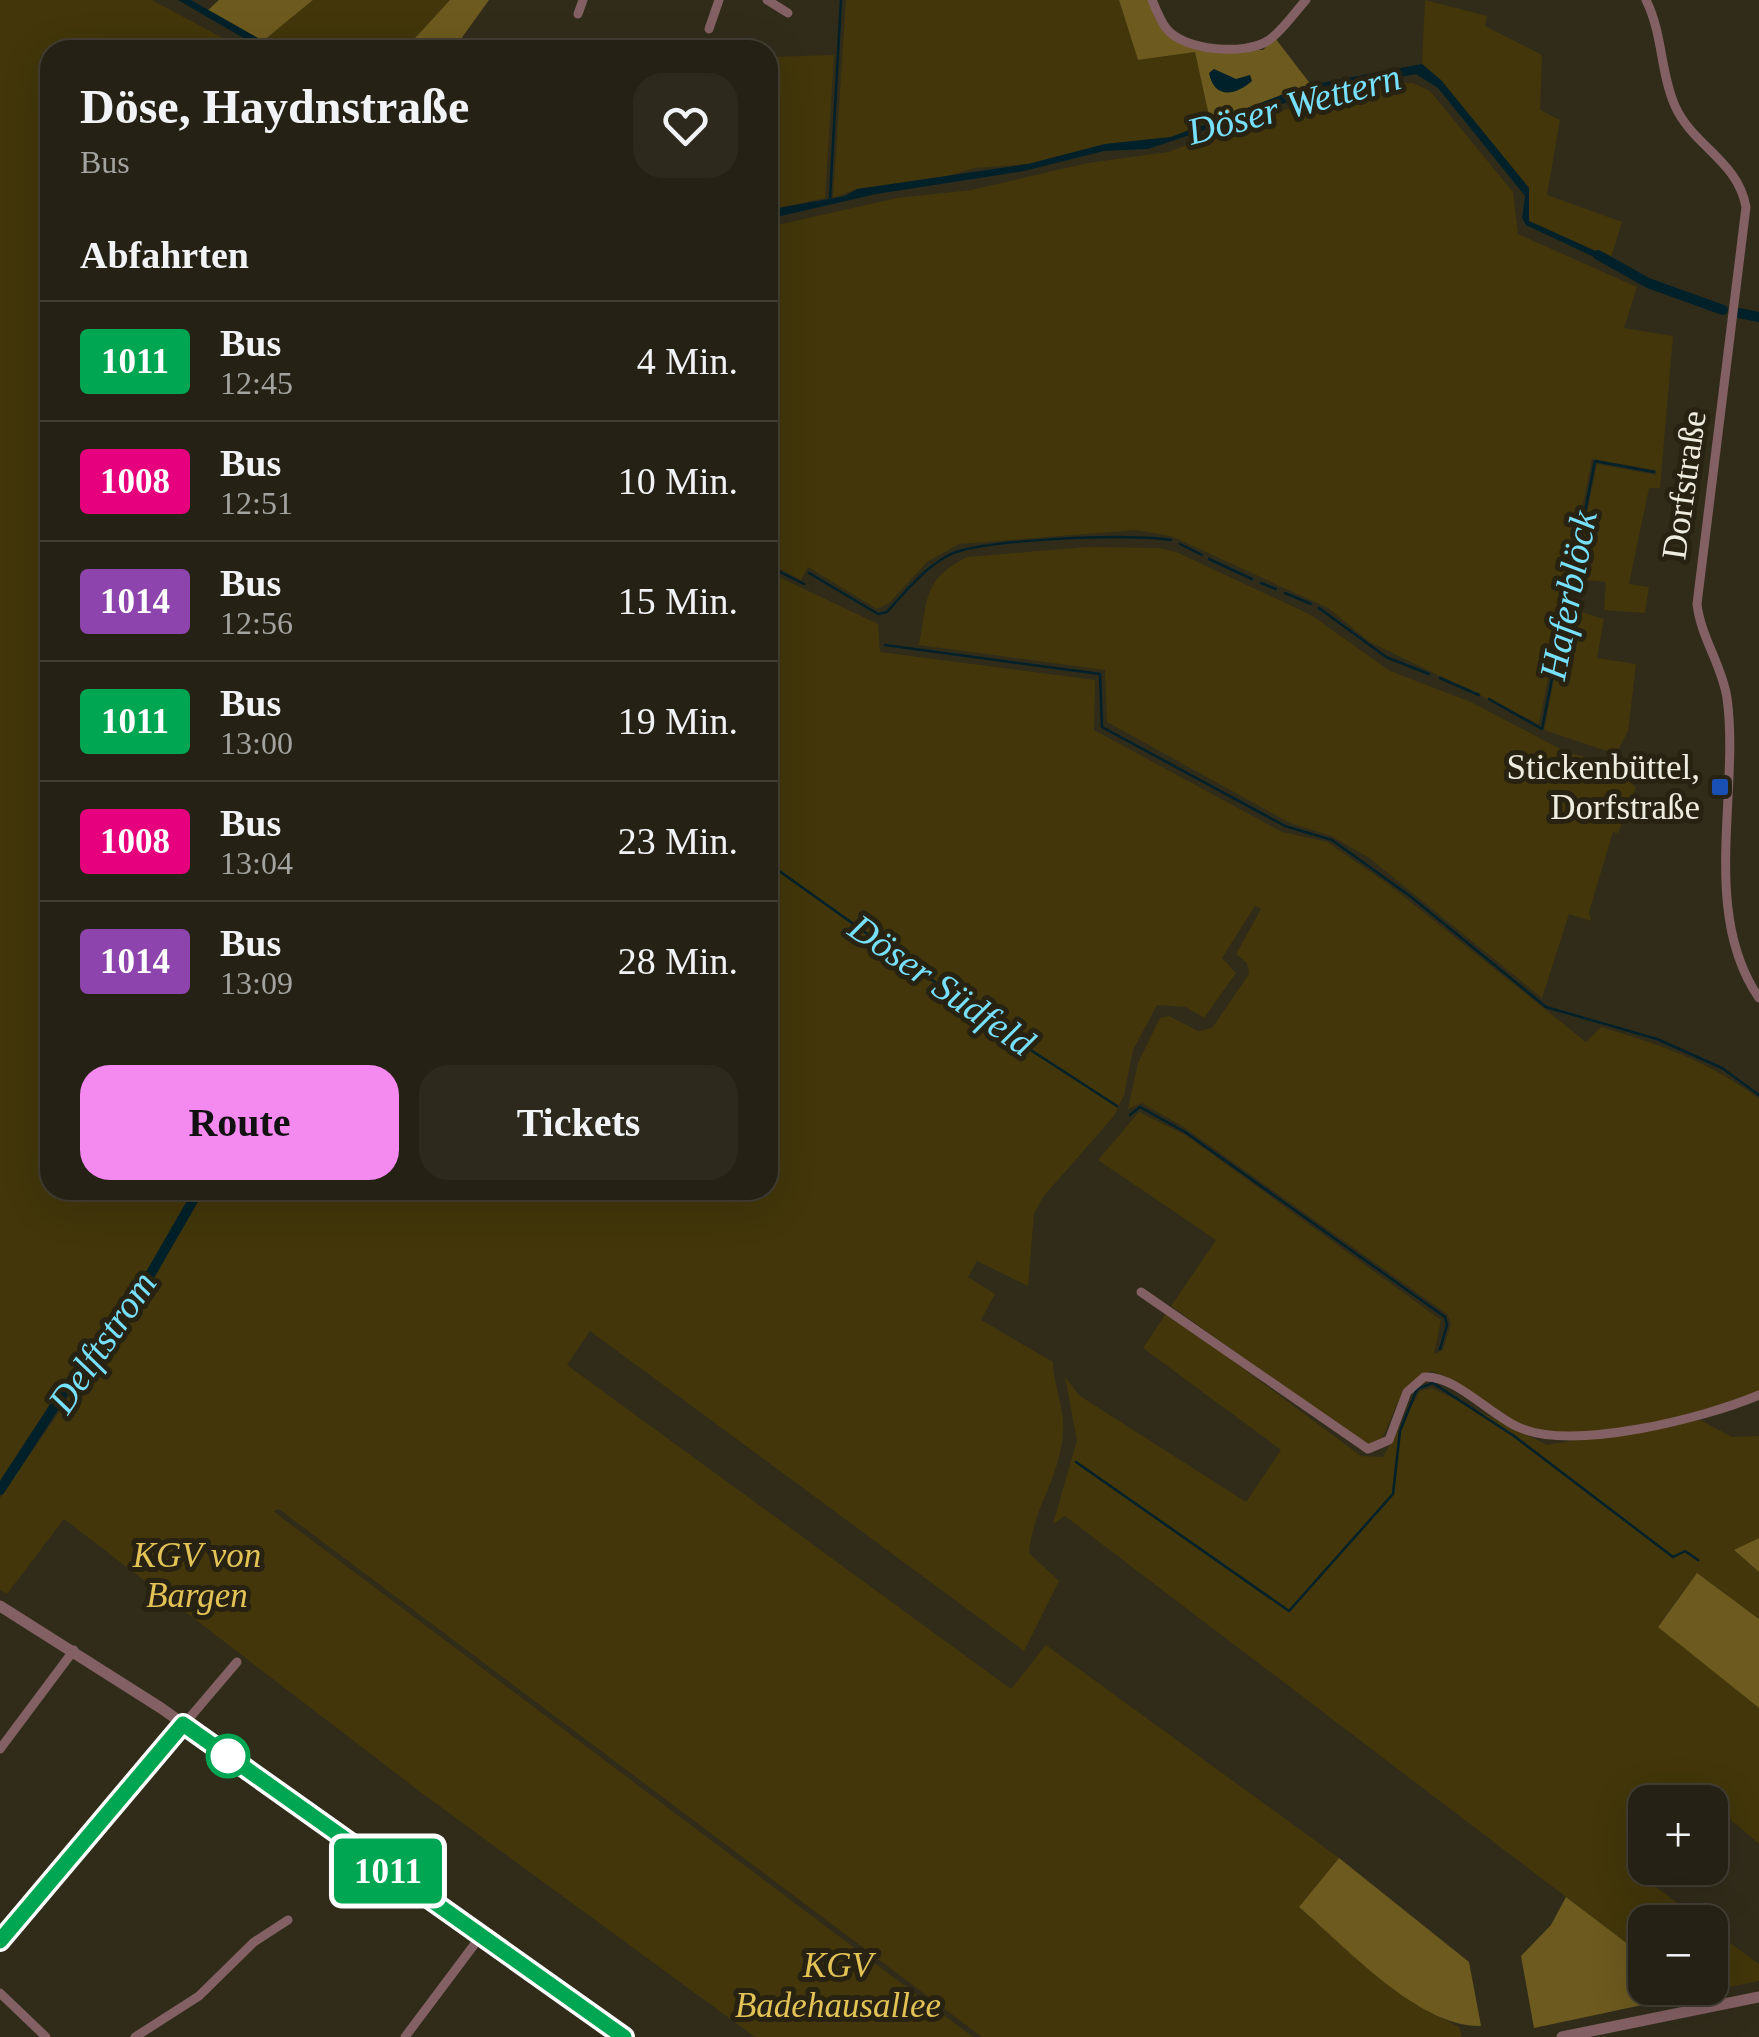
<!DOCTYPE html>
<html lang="de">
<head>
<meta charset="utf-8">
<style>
  :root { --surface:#252114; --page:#2d291d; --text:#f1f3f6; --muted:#a3a3a0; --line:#423e34; --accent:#f489f0 }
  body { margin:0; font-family:"Times New Roman",serif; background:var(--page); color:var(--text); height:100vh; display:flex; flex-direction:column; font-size:38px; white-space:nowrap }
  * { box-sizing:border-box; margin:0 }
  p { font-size:32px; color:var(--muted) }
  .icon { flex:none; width:55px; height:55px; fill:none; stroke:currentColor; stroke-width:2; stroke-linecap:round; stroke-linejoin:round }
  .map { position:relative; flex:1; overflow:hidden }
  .panel { position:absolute; left:40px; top:40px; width:738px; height:1160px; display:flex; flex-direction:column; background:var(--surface); border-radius:30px; box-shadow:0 10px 40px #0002,0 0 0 2px var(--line) }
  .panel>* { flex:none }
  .badge { padding:0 20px; border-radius:8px; font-size:35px; line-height:65px }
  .tools { position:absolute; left:1628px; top:1785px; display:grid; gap:20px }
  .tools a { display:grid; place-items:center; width:100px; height:100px; border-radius:20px; background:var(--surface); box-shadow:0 10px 40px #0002,0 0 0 2px var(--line); font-size:50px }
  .map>.badge { position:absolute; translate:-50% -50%; box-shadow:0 0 0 5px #fff }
  h2 { padding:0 40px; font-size:38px; line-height:90px }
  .round { display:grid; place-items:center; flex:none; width:105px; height:105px; border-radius:30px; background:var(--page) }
  .head { display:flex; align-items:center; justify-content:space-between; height:170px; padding:0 40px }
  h1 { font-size:48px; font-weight:700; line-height:75px }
  .button { display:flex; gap:20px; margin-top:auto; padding:20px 40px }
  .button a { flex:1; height:115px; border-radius:30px; background:var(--accent); color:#111; font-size:40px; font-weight:700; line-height:115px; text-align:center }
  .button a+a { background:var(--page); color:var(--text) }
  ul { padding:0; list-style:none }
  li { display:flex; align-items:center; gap:30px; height:120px; padding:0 40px; border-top:2px solid var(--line) }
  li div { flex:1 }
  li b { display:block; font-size:38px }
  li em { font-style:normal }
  li .badge { min-width:110px; font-weight:700; text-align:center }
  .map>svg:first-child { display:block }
  .green { fill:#42360a }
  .forest { fill:#6c5a1e }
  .water { fill:#01212a }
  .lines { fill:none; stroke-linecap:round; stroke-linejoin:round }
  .stream { stroke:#01212a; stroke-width:2.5 }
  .canal { stroke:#01212a; stroke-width:10 }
  .minor { stroke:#836063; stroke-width:9 }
  .tertiary { stroke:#836063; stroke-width:11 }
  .line-casing { stroke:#fff; stroke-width:22 }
  .line { stroke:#00a651; stroke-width:15 }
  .transit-dot { fill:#1a4fb4; stroke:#272211; stroke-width:4 }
  .stop-dot { fill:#fff; stroke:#00a651; stroke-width:5 }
  .labels { text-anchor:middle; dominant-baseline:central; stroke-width:10; stroke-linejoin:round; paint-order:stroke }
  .street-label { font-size:35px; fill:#efece0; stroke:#272211 }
  .poi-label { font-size:35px; fill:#efece0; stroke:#272211; text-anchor:end }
  .park-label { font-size:35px; font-style:italic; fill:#e3c356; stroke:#272211 }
  .water-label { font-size:38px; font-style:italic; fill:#77e0fd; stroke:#272211 }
</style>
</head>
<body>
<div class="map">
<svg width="1759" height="2037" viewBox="0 0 1759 2037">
  <rect width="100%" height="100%" fill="#312c1a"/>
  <path class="green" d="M0 0H152L245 50H50V1190H195L158 1255 0 1484Z
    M313 0H450L404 50H279L263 41Z
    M846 0H1119L1138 60 1195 52 1211 125 1171 137 1105 144 1028 164 975 168 931 181 857 189 833 198Z
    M1425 0 1487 16 1485 26 1542 55 1540 110 1560 120 1547 195 1622 222 1611 258 1529 221V188L1441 81 1422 65Z
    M834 55 825 198 768 210V78L773 57Z
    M1401 83H1413L1430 91 1513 192 1518 234 1637 287 1624 328 1673 336 1660 488H1649L1629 584 1649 587 1645 613 1604 610 1606 582 1574 579 1597 464 1656 475V470L1592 459 1539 724 1370 642 1328 608 1171 536 1136 530 959 544 927 562 889 603 877 609 808 567 801 580 768 562V227L897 198 971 190 1088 163 1168 152 1284 110Z
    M1087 547 1159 548 1176 552 1311 615 1390 671 1471 702 1568 753 1623 765 1619 774 1636 787 1618 833 1613 832 1589 912 1591 921 1569 914 1542 998 1368 857 1331 836 1290 823 1107 722 1105 670 919 645C928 600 922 580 967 557Z
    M768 572 878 624 880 652 1095 680 1094 730 1282 832 1327 842 1388 884 1586 1042 1601 1027C1659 1044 1711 1062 1759 1099V1393C1702 1412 1573 1450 1517 1423 1487 1408 1462 1380 1431 1371 1398 1383 1396 1414 1380 1442L1366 1445 1171 1306 1216 1240 1098 1160 1139 1112 1187 1136 1441 1320 1434 1354 1443 1350 1451 1323 1447 1314 1182 1126 1142 1103 1128 1109 1138 1063 1160 1018 1169 1016 1198 1031 1212 1028 1249 974 1247 963 1236 954 1261 909 1255 906 1222 958 1236 973 1204 1018 1186 1007 1157 1005 1133 1050 1124 1095 1114 1116 1043 1197 1034 1214 1028 1286 977 1261 968 1277 995 1294 981 1320 1053 1362C1053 1385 1065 1409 1063 1432 1061 1475 1032 1511 1029 1553L1059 1581 1024 1651 590 1331 567 1365 1011 1689 1046 1645 1339 1858 1299 1907 1414 2004 1459 2027 1462 2037H982L279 1509 273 1511 973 2037H755L423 1794 64 1519 7 1594 0 1590V1498L168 1253 203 1190H768Z
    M1568 608 1604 619 1597 658 1636 664 1628 731 1616 754 1544 730Z
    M1167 1312 1361 1456 1383 1457 1420 1391 1432 1388 1547 1445 1700 1420 1732 1437 1759 1436V1538L1735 1551 1759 1572V1619L1697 1573 1658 1626 1759 1708V1844L1710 1802H1645V1845L1640 1842 1625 1864 1703 1922H1645V1957L1065 1516 1053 1524 1077 1440 1065 1377 1080 1396 1246 1502 1281 1450 1143 1348Z
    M1710 1928 1759 1964V1981L1694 1994 1685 1988H1710Z"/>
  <path class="forest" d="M219 0H313L263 41 208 10Z
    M450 0H489L453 50H404Z
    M1119 0H1149L1165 32 1218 50H1263L1275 38 1312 86 1211 125 1195 52 1138 60Z
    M1759 1538V1572L1734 1550Z
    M1697 1573 1759 1619V1708L1658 1627Z
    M1339 1858 1469 1962 1481 2026C1419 2028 1345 1946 1299 1907Z
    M1566 1897 1645 1957V1988H1685L1694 1994 1534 2028 1521 1956 1551 1925Z"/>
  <path class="water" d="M178 0H191L279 50H264Z
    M1422 64 1441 80 1529 188V221L1611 258 1609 264 1526 225 1522 218 1525 196 1513 181 1438 88 1416 74 1306 96 1148 149 1104 151 1024 171 876 194 768 219V210L845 196 857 189 1028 164 1105 144 1171 137 1305 86Z
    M1214 69 1236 79 1250 75 1252 81C1235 96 1214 99 1209 73Z"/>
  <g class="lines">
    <path class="stream" d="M830 198 841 0
      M1180 544 1202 555
      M1209 559 1252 579
      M768 566 804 584
      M809 573 878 614 887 612C906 591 924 568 949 555 980 539 1135 533 1171 540
      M1261 583 1276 589
      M1285 593 1311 604
      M1319 608 1386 657 1429 674
      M885 645 1100 674 1102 727 1285 826 1332 840 1410 896 1546 1007 1657 1039 1722 1068 1759 1095
      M1440 678 1479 695
      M1489 699 1542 729 1595 461 1654 472
      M768 863 1026 1047 1117 1106
      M1130 1115 1140 1107 1185 1132 1445 1317 1447 1325 1440 1349
      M1076 1462 1289 1611 1393 1494 1400 1431 1417 1389 1433 1383 1514 1436 1673 1557 1685 1551 1698 1560"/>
    <path class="canal" d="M1598 255 1648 283 1723 310
      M1739 313 1759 317
      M0 1490 79 1369 146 1282 199 1190"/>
    <path class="minor" d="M767 0 788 13
      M1152 0C1156 9 1160 20 1166 28 1183 51 1246 56 1269 40 1283 30 1294 13 1306 0
      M1646 0C1663 34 1660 72 1675 106 1693 146 1738 161 1746 207L1697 604C1701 638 1722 665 1727 698 1740 792 1700 912 1759 998
      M578 14 583 0
      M709 29 719 0
      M1141 1292 1368 1449 1389 1440 1407 1392 1424 1377C1455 1375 1489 1414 1518 1427 1572 1452 1705 1418 1759 1395
      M0 1749 74 1650
      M0 1941 237 1662
      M0 1993 46 2037
      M135 2037 199 1996 254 1942 288 1920
      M405 2037 480 1937"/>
    <path class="tertiary" d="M0 1606 161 1708 624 2037
      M1562 2037 1759 1997"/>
  </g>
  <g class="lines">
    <g class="line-casing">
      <path id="line" d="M0 1941 183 1724 624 2037"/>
    </g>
    <use href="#line" class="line"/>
  </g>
  <rect class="transit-dot" x="1710" y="777" width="20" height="20" rx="5"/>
  <circle class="stop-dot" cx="228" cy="1756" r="20"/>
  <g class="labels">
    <g class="street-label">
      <text transform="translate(1684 485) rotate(-82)">Dorfstraße</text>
    </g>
    <g class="poi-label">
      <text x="1700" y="767">Stickenbüttel,<tspan x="1700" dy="40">Dorfstraße</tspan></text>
    </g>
    <g class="park-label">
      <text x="197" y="1555">KGV von<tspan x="197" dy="40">Bargen</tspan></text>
      <text x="838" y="1965">KGV<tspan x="838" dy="40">Badehausallee</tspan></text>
    </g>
    <g class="water-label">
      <text transform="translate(1294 104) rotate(-15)">Döser Wettern</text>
      <text transform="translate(1568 595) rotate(-79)">Haferblöck</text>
      <text transform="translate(942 985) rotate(35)">Döser Südfeld</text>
      <text transform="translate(102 1342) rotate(-56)">Delftstrom</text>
    </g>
  </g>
</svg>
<div class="tools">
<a>+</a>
<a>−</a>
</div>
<b class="badge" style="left:388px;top:1871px;background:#00a651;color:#fff">1011</b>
<section class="panel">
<div class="head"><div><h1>Döse, Haydnstraße</h1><p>Bus</p></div><a class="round"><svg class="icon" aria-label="heart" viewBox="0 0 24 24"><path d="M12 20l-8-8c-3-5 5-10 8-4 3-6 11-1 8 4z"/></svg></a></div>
<h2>Abfahrten</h2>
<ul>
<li><span class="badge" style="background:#00a651;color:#fff">1011</span><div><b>Bus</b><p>12:45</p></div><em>4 Min.</em></li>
<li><span class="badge" style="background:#e6007e;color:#fff">1008</span><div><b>Bus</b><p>12:51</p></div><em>10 Min.</em></li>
<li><span class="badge" style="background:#8e44ad;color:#fff">1014</span><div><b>Bus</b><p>12:56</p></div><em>15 Min.</em></li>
<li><span class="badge" style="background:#00a651;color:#fff">1011</span><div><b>Bus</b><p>13:00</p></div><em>19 Min.</em></li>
<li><span class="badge" style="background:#e6007e;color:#fff">1008</span><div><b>Bus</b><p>13:04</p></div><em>23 Min.</em></li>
<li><span class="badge" style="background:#8e44ad;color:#fff">1014</span><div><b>Bus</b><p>13:09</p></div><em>28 Min.</em></li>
</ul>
<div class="button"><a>Route</a><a>Tickets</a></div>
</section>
</div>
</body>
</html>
